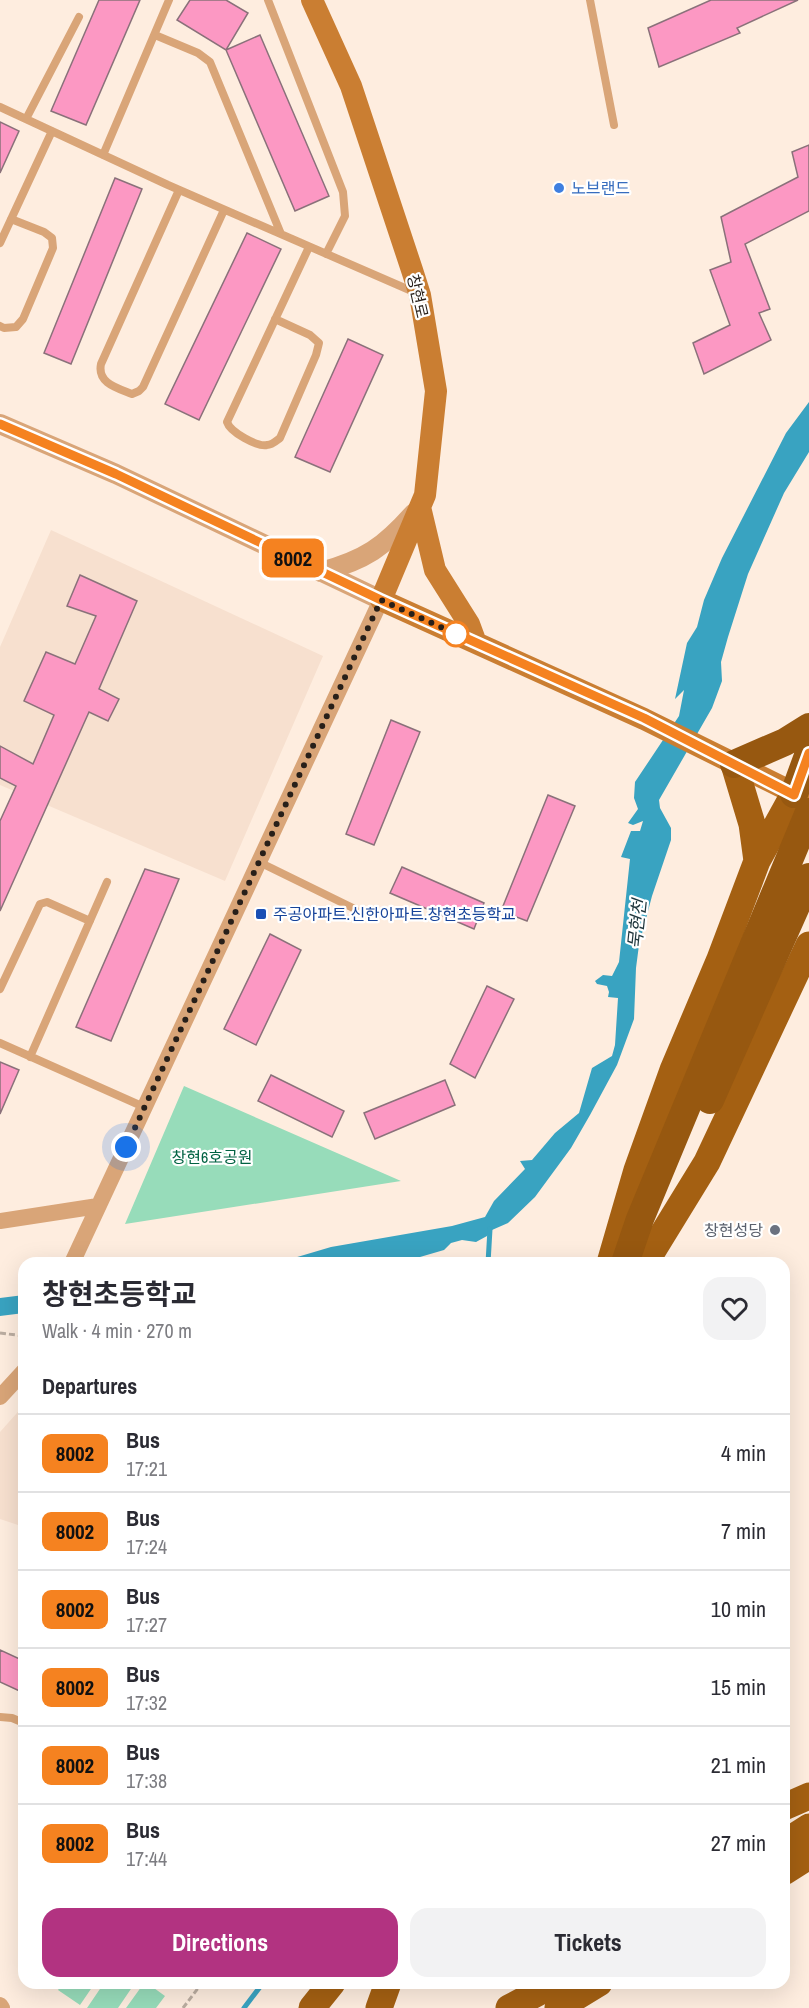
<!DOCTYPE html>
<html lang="en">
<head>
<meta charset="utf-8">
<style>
  :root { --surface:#fff; --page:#f2f2f3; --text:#2b2b33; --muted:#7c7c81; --line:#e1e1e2; --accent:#b23381 }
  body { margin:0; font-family:"Archivo Narrow","Noto Sans KR",sans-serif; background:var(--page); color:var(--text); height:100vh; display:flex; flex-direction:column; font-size:22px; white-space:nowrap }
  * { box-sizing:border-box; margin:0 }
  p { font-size:20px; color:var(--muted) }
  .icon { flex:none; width:33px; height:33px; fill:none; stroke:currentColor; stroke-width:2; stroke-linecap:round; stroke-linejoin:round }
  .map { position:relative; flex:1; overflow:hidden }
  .sheet { position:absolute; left:18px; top:1257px; width:772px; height:732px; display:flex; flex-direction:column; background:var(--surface); border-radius:18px; box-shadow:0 6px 24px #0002 }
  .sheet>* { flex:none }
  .badge { padding:0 12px; border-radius:9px; font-size:21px; line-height:39px }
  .you { position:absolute; width:30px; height:30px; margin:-15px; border:4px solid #fff; border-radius:50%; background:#1a73e8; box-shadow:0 0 0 9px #1a73e833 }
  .map>.badge { position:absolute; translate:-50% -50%; box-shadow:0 0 0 3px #fff }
  h2 { padding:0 24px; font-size:22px; line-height:54px }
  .round { display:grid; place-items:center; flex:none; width:63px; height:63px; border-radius:18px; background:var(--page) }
  .head { display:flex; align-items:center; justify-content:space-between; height:102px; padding:0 24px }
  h1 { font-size:28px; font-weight:700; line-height:45px }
  .primary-button { display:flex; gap:12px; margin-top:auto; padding:12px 24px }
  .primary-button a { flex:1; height:69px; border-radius:18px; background:var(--accent); color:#fff; font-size:24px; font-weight:700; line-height:69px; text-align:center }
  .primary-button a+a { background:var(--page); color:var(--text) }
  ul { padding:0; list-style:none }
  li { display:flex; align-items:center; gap:18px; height:78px; padding:0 24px; border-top:2px solid var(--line) }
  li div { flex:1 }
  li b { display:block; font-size:22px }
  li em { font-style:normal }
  li .badge { min-width:66px; font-weight:700; text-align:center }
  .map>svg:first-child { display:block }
  .built { fill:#f7e0cf }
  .green { fill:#97dcba }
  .water { fill:#39a3c1 }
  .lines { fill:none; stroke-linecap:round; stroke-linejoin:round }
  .stream { stroke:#39a3c1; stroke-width:5 }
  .building { fill:#fc98c3; stroke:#8a717a; stroke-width:1.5 }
  .path { stroke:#bbada1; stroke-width:3; stroke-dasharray:6 3; stroke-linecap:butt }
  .service { stroke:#d9a578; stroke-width:8 }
  .minor { stroke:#d9a578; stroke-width:16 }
  .tertiary { stroke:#d9a578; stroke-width:20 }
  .secondary { stroke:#ca7e32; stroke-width:22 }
  .trunk { stroke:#a46012; stroke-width:27 }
  .motorway { stroke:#975810; stroke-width:28 }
  .line-casing { stroke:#fff; stroke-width:14 }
  .line { stroke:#f58220; stroke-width:9 }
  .walk { stroke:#271f19; stroke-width:6; stroke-dasharray:0 10.8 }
  .shop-dot { fill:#3f7fe0; stroke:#fff; stroke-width:2 }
  .stop-dot { fill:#fff; stroke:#f58220; stroke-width:3 }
  .transit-dot { fill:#1a4fb4; stroke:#fff; stroke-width:2 }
  .worship-dot { fill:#6b7280; stroke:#fff; stroke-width:2 }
  .labels { text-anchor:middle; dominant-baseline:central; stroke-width:4.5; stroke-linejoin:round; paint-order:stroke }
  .shop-label { font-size:16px; fill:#366cbe; stroke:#fff; text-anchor:start }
  .street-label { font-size:16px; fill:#271f19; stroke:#fff }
  .transit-label { font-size:16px; fill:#164399; stroke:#fff; text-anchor:start }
  .park-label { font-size:16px; fill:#006242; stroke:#fff }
  .worship-label { font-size:16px; fill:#5b616d; stroke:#fff; text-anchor:end }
  .water-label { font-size:18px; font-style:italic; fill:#20373e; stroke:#fff }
</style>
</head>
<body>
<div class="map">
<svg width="809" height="2008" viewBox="0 0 809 2008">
  <rect width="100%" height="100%" fill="#feeddf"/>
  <path class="built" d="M51 530 323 656 225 881 0 785V647Z
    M24 1405V1527L0 1519V1432Z"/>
  <path class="green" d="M184 1086 401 1181 125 1224Z
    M63 1983H95L80 2005 58 1990Z
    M104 1983H135L118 2008H87Z
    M144 1983H147L165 1996 156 2008H126Z"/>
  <path class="water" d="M809 402V452L784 493 748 574 728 637 721 662 722 681 712 708 659 800 660 808 671 828V840L652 896 639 945 636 968 634 1019 617 1065 590 1115 571 1148 535 1197 508 1223 492 1230 487 1236 476 1242 462 1240 451 1243 444 1250 420 1257 387 1263H277L331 1247 452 1226 485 1217 494 1201 525 1169 520 1161 532 1160 555 1133 579 1113 592 1068 612 1056 615 1045 618 998 608 997 609 992 607 986 597 984 595 981 603 975 612 976 619 962 630 859 621 857 631 831H640L643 821 633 825 628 823 638 809 634 798 635 782 679 716 684 690 675 699 687 643 697 627 704 600 722 558 786 433Z
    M24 1295V1313L0 1316V1298Z"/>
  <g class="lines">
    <path class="stream" d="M488 1263 490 1229
      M244 2008 263 1983"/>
  </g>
  <path class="building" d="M99 0H140L86 125 51 111Z
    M190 0H226L248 13 226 50 177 20Z
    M711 0H798L737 28 740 33 659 67 648 28Z
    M260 35 329 196 295 211 226 50Z
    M0 122 19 131 0 173Z
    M809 145V211L745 244 770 309 759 313 771 340 704 374 693 343 730 325 710 270 731 262 721 217 798 177 792 152Z
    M115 178 142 189 71 364 44 353Z
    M247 233 281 249 199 420 165 404Z
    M348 339 383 355 330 472 295 457Z
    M80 575 137 601 99 689 119 699 108 721 89 712 0 911V821L16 786 0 778V746L33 764 54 715 24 701 46 652 75 664 96 616 67 606Z
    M391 720 420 732 374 845 346 834Z
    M548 795 575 806 527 921 501 911Z
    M402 867 484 903 474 929 390 893Z
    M145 869 179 879 111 1041 76 1027Z
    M270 934 301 950 256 1045 224 1029Z
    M487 986 514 999 475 1078 450 1064Z
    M0 1062 19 1070 0 1114Z
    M271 1075 344 1111 332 1137 258 1101Z
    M445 1080 455 1105 375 1139 364 1113Z
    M0 1650 24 1661V1693L0 1682Z"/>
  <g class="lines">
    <path class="path" d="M0 1333 24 1336
      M183 2008 202 1983"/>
    <path class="service" d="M268 0 343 192 345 216 326 254
      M590 0 614 125
      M155 35 198 53 210 62 281 234
      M0 107 168 185 414 292
      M26 119 79 17
      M103 155 169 0
      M179 190 101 364C97 383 117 388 132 394L139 391 143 387 224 210
      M0 243 52 131
      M275 319 310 335 319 343 316 355 280 438C276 441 272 445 267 445 257 447 230 432 227 422L309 247
      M0 326 4 328 16 327 23 319 53 248 52 238 44 232 11 219
      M259 862 355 909
      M0 989 40 904 47 902 90 921
      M0 1043 144 1107
      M30 1057 107 882
      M0 1717 12 1718 24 1723"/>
    <path class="minor" d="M0 1221 98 1206
      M72 1263 381 600
      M0 1397 24 1371
      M0 2005 2 2008"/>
    <path class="tertiary" d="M0 424 116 474 381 600
      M321 572C365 560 384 547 414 513"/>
    <path class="secondary" d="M312 0 351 86 412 270 420 295 436 391 425 495 381 600 644 719 808 800
      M420 507 435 570 469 624 476 643"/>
    <path class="trunk" d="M734 764 752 824 757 861
      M610 1263 637 1170 673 1070 720 959 757 861 794 794
      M645 1263 707 1162 809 945
      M784 1807 809 1796
      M784 1843 809 1827
      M784 1872 809 1856
      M312 2008 332 1983
      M379 2008 388 1983
      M509 2008 556 1983
      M558 2008 599 1983"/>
    <path class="motorway" d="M734 764 785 742 809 727
      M794 794 809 753
      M710 1100 809 877
      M625 1263 640 1219 809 812"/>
  </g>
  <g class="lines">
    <g class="line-casing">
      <path id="line" d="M0 424 116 474 381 600 644 718 794 795 809 753"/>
    </g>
    <use href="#line" class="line"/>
    <path class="walk" d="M126 1147 381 600 456 634"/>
  </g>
  <circle class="shop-dot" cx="559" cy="188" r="6"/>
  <circle class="stop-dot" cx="456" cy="634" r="12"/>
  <rect class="transit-dot" x="255" y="908" width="12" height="12" rx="3"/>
  <circle class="worship-dot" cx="775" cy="1230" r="6"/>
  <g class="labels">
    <g class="shop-label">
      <text x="571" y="188">노브랜드</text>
    </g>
    <g class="street-label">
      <text transform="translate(418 296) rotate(77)">창현로</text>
    </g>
    <g class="transit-label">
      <text x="273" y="914">주공아파트.신한아파트.창현초등학교</text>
    </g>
    <g class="park-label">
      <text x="212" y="1157">창현6호공원</text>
    </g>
    <g class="worship-label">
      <text x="763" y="1230">창현성당</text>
    </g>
    <g class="water-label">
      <text transform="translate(637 924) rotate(-84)">묵현천</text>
    </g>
  </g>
</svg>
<div class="you" style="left:126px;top:1147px"></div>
<b class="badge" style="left:293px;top:558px;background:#f58220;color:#111">8002</b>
<section class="sheet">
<div class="head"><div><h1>창현초등학교</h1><p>Walk · 4 min · 270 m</p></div><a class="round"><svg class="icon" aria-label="heart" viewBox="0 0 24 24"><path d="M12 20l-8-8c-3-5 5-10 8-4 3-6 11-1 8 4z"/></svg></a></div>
<h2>Departures</h2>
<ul>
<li><span class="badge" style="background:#f58220;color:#111">8002</span><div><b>Bus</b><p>17:21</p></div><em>4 min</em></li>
<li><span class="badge" style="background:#f58220;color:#111">8002</span><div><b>Bus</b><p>17:24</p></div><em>7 min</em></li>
<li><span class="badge" style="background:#f58220;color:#111">8002</span><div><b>Bus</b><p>17:27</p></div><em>10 min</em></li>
<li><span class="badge" style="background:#f58220;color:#111">8002</span><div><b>Bus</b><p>17:32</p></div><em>15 min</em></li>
<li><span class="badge" style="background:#f58220;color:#111">8002</span><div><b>Bus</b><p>17:38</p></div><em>21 min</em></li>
<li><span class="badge" style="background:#f58220;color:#111">8002</span><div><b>Bus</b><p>17:44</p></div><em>27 min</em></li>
</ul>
<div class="primary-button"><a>Directions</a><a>Tickets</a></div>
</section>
</div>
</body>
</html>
